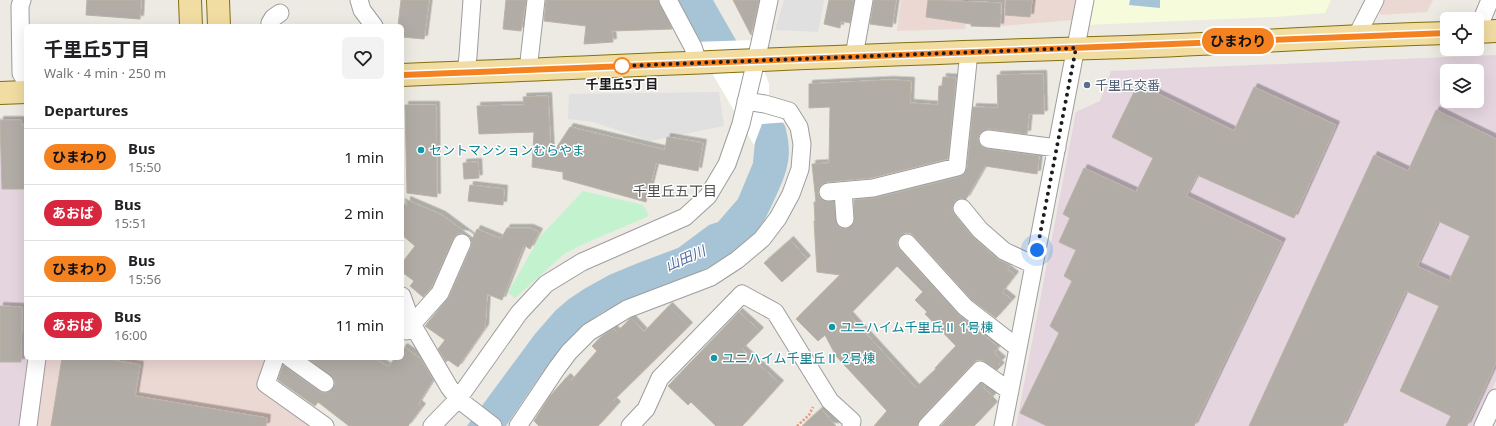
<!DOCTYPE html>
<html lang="en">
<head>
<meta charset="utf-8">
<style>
  :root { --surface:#fff; --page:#f2f2f2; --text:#202124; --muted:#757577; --line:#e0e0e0 }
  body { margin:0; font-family:"Noto Sans","Noto Sans JP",sans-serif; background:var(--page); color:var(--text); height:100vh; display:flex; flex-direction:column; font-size:15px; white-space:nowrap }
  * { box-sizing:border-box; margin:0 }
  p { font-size:13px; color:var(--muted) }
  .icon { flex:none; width:22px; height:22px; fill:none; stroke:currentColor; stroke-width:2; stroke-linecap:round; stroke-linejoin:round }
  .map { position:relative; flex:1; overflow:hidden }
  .sheet { position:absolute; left:24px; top:24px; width:380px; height:336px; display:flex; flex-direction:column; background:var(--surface); border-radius:6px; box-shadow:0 4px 16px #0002 }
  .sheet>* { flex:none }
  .badge { padding:0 8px; border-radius:13px; font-size:14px; line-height:26px }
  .fabs { position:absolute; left:1440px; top:12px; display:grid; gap:8px }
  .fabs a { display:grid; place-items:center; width:44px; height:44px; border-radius:6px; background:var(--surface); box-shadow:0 4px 16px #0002; font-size:20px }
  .you { position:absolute; width:20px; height:20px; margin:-10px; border:3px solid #fff; border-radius:50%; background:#1a73e8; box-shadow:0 0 0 6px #1a73e833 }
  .map>.badge { position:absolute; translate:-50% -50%; box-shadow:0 0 0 2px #fff }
  h2 { padding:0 20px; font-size:15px; line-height:36px }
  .round { display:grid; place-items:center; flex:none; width:42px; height:42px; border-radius:6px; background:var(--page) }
  .summary { display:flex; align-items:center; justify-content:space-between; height:68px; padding:0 20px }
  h1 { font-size:19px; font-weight:700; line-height:30px }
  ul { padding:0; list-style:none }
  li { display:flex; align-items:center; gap:12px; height:56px; padding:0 20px; border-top:1px solid var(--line) }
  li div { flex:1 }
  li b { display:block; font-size:15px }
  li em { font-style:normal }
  li .badge { min-width:44px; font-weight:700; text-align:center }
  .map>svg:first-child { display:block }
  .commercial { fill:#ecd8d3 }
  .industrial { fill:#e4d5df; fill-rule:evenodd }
  .education { fill:#f6fbdc }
  .park { fill:#c2f3ce }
  .parking { fill:#e0e0e0 }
  .water { fill:#a7c4d6 }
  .pier { fill:#fff }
  .building { fill:#b1aca5; stroke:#bcb3a6; fill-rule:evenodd; filter:url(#shadow) }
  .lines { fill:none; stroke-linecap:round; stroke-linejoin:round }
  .street-casing { stroke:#9d9d9d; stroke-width:19 }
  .primary-casing { stroke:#84700f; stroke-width:24 }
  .path { stroke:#eb9375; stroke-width:2.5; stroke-dasharray:2 2; stroke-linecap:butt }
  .street { stroke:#fff; stroke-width:17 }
  .primary { stroke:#f1dca2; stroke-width:22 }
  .path-bridge { stroke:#eb9375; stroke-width:2.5; stroke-dasharray:2 2; stroke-linecap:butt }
  .line-casing { stroke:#fff; stroke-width:9 }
  .line { stroke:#f58220; stroke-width:6 }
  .walk { stroke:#1c1c1c; stroke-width:4; stroke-dasharray:0 7.2 }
  .stop-dot { fill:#fff; stroke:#f58220; stroke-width:2 }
  .service-dot { fill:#5c6f8a; stroke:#fff; stroke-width:1.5 }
  .culture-dot { fill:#0f9aa8; stroke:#fff; stroke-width:1.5 }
  .labels { text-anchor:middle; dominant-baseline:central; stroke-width:3; stroke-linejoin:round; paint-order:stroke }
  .stop-label { font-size:13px; font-weight:bold; fill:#1c1c1c; stroke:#fff }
  .service-label { font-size:13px; fill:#4e5e75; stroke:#fff; text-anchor:start }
  .culture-label { font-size:13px; fill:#0d838f; stroke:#fff; text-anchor:start }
  .neighbourhood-label { font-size:14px; fill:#4f4f4f; stroke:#fff }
  .water-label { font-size:14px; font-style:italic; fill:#536da1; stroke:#fff }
</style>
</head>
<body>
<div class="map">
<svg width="1496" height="426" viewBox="0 0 1496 426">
  <defs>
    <filter id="shadow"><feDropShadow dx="3.5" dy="-3.5" stdDeviation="0" flood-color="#0004"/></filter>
  </defs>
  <rect width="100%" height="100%" fill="#eceae2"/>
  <path class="commercial" d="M901 0H969L965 29 897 31Z
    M1004 0H1076L1073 20 1002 26Z
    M1384 0H1433L1427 12 1381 15 1379 10Z
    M45 358H266L256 386 312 426H36Z"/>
  <path class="industrial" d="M1496 55V381L1475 426H1016L1076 112 1100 101 1111 71ZM1447 71H1477V101H1447Z
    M26 117V358H27L19 426H0V118Z"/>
  <path class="education" d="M1091 0H1331L1325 13 1274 17 1086 25Z"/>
  <path class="park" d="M583 191 643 205 649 216 588 242 564 254 515 298 508 293 539 238Z"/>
  <path class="parking" d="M784 0H824L818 32 775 30Z
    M719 92 724 126 650 141 593 122 568 119 569 94Z"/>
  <path class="water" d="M678 0H713L785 126C793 155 788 170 776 196 771 207 766 219 759 228 756 233 750 237 746 241 716 269 683 279 645 294 627 301 607 308 591 320 555 349 532 389 506 426H467L535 334 556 310 569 299 584 289 609 275 638 263 678 248 709 225 718 222 738 199 753 163 755 141Z
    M1130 0H1160V8L1129 5Z"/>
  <path class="pier" d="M753 40 769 84V95L789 122 762 124 754 145 694 42Z"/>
  <path class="building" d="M87 0H141L140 19 86 15Z
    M401 0H429L424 39 402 37V26H398Z
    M506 0H526L521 31 503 29Z
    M546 0H658L672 29 612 31 613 42 584 44 586 26 544 21Z
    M733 0H759L751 35Z
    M829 0H854L850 23 841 21 840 28 824 24Z
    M874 0H896L892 27 870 24Z
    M928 0 1001 3 1000 27 971 26V24L926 17Z
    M1006 0H1032L1030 17 1005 15Z
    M1043 74 1044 114H1029L1027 134 989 129 985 130 980 133 978 138 979 143 982 147 986 149 1039 156 1037 174 985 166 966 199 960 198 955 201 953 205 952 210 954 214 972 236 997 259 1010 265 1007 269 1015 275 1002 292 1012 300 996 318 972 300 914 236 910 233H905L900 236 897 240V245L900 250 958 314 998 347 994 353 1002 360 998 364 1001 366 997 370 982 360H977L973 363 920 419 917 426H874L887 411 836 356 825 335 818 341 796 319 840 275 817 272 814 221H815L814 202H816L812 164 829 163 830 107 809 108V84L890 80 911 81 910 103 938 105 939 86H942L943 77 956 78 948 159 871 178 827 182 822 184 819 187 818 193 820 198 824 201 834 202 837 224 840 228 845 229 850 227 854 223V200L875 198 959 177 964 174 967 168 973 107 998 108 997 75ZM897 266 923 292 915 300 927 312 925 314 956 346 935 368 936 369 916 388 849 315Z
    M1138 84 1234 131 1254 87 1336 125 1294 218 1197 175 1186 196 1282 242 1194 426H1047L1020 413 1059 333 1050 326 1072 281 1064 276 1076 250 1059 242 1070 218 1063 214 1084 168 1136 192 1153 158 1112 137Z
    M548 96 551 156 570 127 665 150 667 137 703 143 698 171 656 163 646 202 563 179V172L532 167 534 132 479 134 477 106 524 105 523 97Z
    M405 105H436L437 197 407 193Z
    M1436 110 1496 139V363L1467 426H1446L1451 416 1400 391 1439 306 1406 291 1343 426H1249L1374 155 1408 171ZM1438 221 1470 236 1449 281 1417 266Z
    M0 120H21L22 125H25L26 189H2Z
    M478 162 479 178 464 179 463 163Z
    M470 185 504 189 503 205 468 201Z
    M407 200 442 215 473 238 477 229 501 239 507 228H530L539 232 530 249 524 245 502 300 487 294 485 328 458 367 448 360 446 362 438 349 445 340 425 326 449 297 471 247 472 242 470 237 466 234 461 233 456 235 453 239 431 288 423 297 410 286 414 281 402 272V263L415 246 402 235V202L407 206Z
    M790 240 807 259 782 282 764 263Z
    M0 306 22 307 21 362H0Z
    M669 306 689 326 613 401 617 405 598 426H539L534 421 550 396 567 377 571 381 597 351 592 346 601 337 613 329 617 332 631 318 644 332Z
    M739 312 760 331 742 349 780 384 742 426H716L691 402 688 405 668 386Z
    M404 347 421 359 433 380 418 404 422 407 408 426H349L318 402 315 406 278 380 283 365 319 391 324 393 329 392 333 388 335 384 334 379 307 358H374L388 367 395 358H402V349Z
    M62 358H101L140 365 135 396 267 418 266 426H51Z
    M981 383 985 385 983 388 993 396 989 400 994 405 974 426H941Z
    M821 409 836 426H802Z"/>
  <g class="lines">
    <g class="street-casing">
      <path id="street" d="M22 0 20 6 21 73 26 82
        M359 0 362 10 374 26
        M668 0 693 47 698 62
        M272 26 270 23 273 18 280 13
        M1477 31 1490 0
        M1357 35 1375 0
        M854 56 864 0
        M528 70 536 0
        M466 72 468 56 472 0
        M988 139 1057 148
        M843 191 845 219
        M828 192 873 188 957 167 969 52
        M962 208 980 230 1004 251 1034 265
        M907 243 965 307 1018 348
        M402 296 412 324 449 387 458 399 493 426
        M406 331 440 293 462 243
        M275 358 266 384 325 426
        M290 358 325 383
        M28 426 37 358
        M432 426 458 399 519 313 546 284 582 262 685 217 708 196 727 164 741 124 760 43 769 0
        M518 426 557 368 569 352 589 332 627 309 711 277 737 260 762 239 778 218 791 194 800 169 802 144 799 127 789 111 765 104 746 101
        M630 426 646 409 660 378 742 294 775 312 830 401 852 421 851 426
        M927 426 980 370 1010 391
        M1003 426 1085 0
        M1483 426 1496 398"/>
    </g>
    <g class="primary-casing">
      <path id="primary" d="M190 0 191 26
        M218 0 219 26
        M1477 32 1496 31
        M402 75C633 66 864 54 1095 48 1213 45 1330 36 1447 33
        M0 93 26 92"/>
    </g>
    <path class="path" d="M797 426 809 415 813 407"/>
    <use href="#street" class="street"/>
    <use href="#primary" class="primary"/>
    <path class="path-bridge" d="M1238 26 1239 57"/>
  </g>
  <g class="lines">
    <g class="line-casing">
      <path id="line" d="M402 75 1447 33"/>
    </g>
    <use href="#line" class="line"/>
    <path class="walk" d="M622 66H621L1076 48 1037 250"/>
  </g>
  <circle class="stop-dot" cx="622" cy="66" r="8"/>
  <circle class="service-dot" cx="1087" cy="85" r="4"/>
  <g class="culture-dot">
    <circle cx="421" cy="150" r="4"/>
    <circle cx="832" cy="327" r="4"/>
    <circle cx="714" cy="358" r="4"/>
  </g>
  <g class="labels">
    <g class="stop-label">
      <text x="622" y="84">千里丘5丁目</text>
    </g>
    <g class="service-label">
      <text x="1095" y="85">千里丘交番</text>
    </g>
    <g class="culture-label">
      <text x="429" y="150">セントマンションむらやま</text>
      <text x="840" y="327">ユニハイム千里丘Ⅱ 1号棟</text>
      <text x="722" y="358">ユニハイム千里丘Ⅱ 2号棟</text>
    </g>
    <g class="neighbourhood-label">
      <text x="675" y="190">千里丘五丁目</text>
    </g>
    <g class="water-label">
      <text transform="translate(685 258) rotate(-24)">山田川</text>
    </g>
  </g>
</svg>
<div class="fabs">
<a><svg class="icon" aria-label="locate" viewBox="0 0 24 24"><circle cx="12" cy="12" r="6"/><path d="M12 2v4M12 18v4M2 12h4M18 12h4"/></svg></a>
<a><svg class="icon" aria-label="layers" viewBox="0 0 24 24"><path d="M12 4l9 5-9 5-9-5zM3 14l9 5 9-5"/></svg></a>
</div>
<div class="you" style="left:1037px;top:250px"></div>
<b class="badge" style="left:1238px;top:41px;background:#f58220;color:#111">ひまわり</b>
<section class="sheet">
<div class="summary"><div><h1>千里丘5丁目</h1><p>Walk · 4 min · 250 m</p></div><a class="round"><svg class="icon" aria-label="heart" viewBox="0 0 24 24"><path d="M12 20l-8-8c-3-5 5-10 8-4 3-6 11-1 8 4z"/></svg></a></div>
<h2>Departures</h2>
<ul>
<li><span class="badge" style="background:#f58220;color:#111">ひまわり</span><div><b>Bus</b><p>15:50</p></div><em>1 min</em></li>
<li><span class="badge" style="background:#d7263d;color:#fff">あおば</span><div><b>Bus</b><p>15:51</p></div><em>2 min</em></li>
<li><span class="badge" style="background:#f58220;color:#111">ひまわり</span><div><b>Bus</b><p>15:56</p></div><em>7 min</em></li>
<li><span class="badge" style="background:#d7263d;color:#fff">あおば</span><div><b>Bus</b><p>16:00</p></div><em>11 min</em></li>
</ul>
</section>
</div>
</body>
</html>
